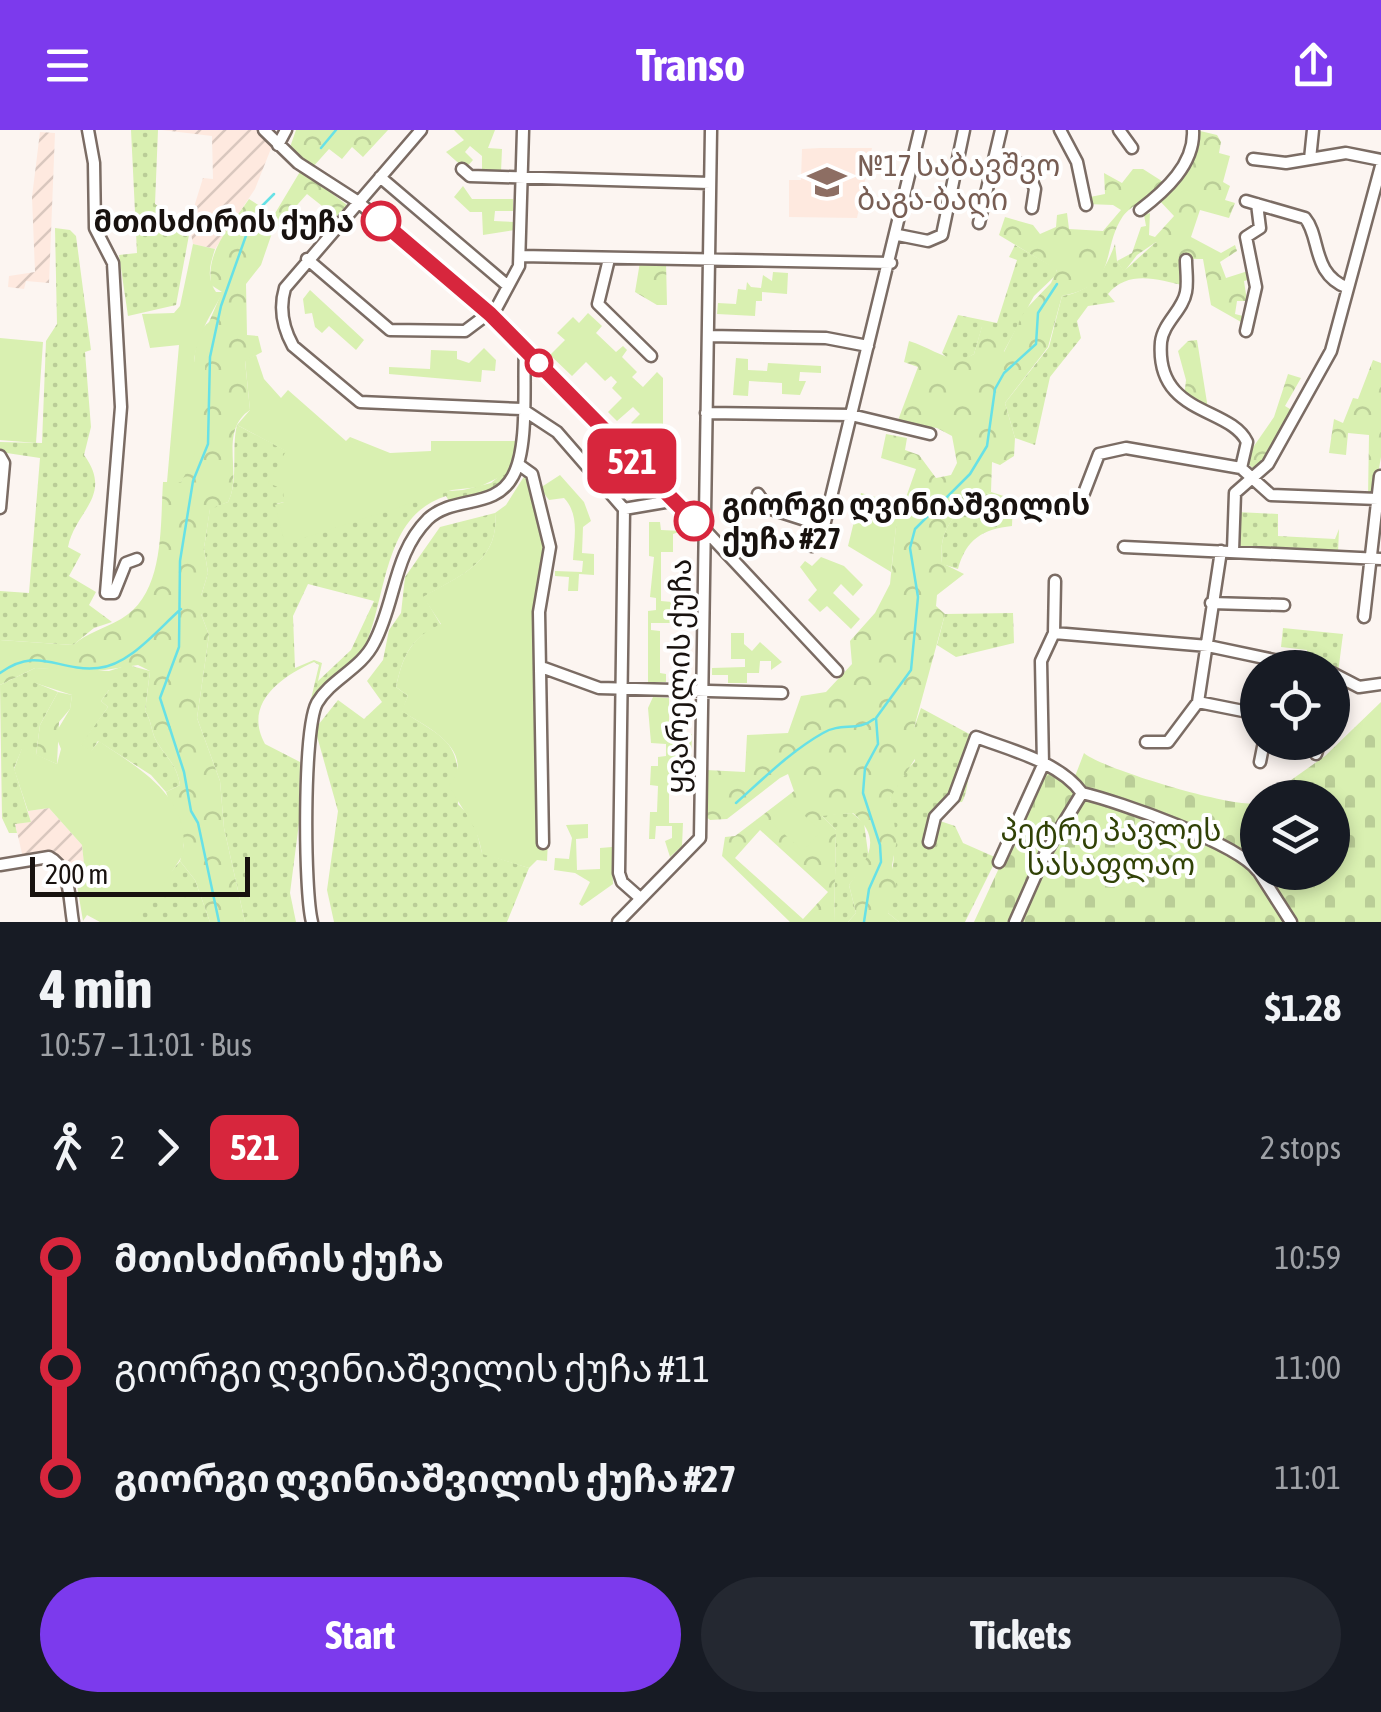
<!DOCTYPE html>
<html lang="en">
<head>
<meta charset="utf-8">
<style>
  :root { --surface:#171b24; --page:#242831; --text:#f1f3f6; --muted:#9ea1a6; --accent:#7c3aed }
  body { margin:0; font-family:"Asap Condensed","Noto Sans Georgian",sans-serif; background:var(--page); color:var(--text); height:100vh; display:flex; flex-direction:column; font-size:38px; white-space:nowrap }
  * { box-sizing:border-box; margin:0 }
  p { font-size:32px; color:var(--muted) }
  .icon { flex:none; width:55px; height:55px; fill:none; stroke:currentColor; stroke-width:2; stroke-linecap:round; stroke-linejoin:round }
  .map { position:relative; height:792px; overflow:hidden }
  .sheet { display:flex; flex-direction:column; background:var(--surface); flex:1 }
  .sheet>* { flex:none }
  .badge { padding:0 20px; border-radius:15px; font-size:35px; line-height:65px }
  .fabs { position:absolute; left:1240px; top:520px; display:grid; gap:20px }
  .fabs a { display:grid; place-items:center; width:110px; height:110px; border-radius:50%; background:var(--surface); box-shadow:0 5px 15px #0003; font-size:50px }
  .scale { position:absolute; left:30px; bottom:25px; width:220px; box-sizing:border-box; padding-left:10px; border:5px solid #18120f; border-top:0; font-size:28px; line-height:35px; white-space:nowrap; color:#18120f; -webkit-text-stroke:8px #fff; paint-order:stroke }
  .map>.badge { position:absolute; translate:-50% -50%; box-shadow:0 0 0 5px #fff }
  .legs { display:flex; align-items:center; gap:15px; height:110px; padding:0 40px; font-size:32px }
  .legs p { margin-inline-start:auto }
  .head { display:flex; align-items:center; justify-content:space-between; height:170px; padding:0 40px }
  h1 { font-size:55px; font-weight:700; line-height:75px }
  .primary-button { display:flex; gap:20px; margin-top:auto; padding:20px 40px }
  .primary-button a { flex:1; height:115px; border-radius:60px; background:var(--accent); color:#fff; font-size:40px; font-weight:700; line-height:115px; text-align:center }
  .primary-button a+a { background:var(--page); color:var(--text) }
  ul { padding:0 40px; list-style:none }
  li { display:flex; align-items:center; gap:35px; height:110px; font-size:38px }
  li i { display:grid; place-items:center; width:15px; height:100%; margin:0 12px; background:currentColor }
  li i::after { content:''; width:25px; height:25px; margin:-12px; border:8px solid; border-radius:50%; background:var(--surface) }
  li p { margin-inline-start:auto }
  li:first-child i { background:linear-gradient(#0000 50%,currentColor 0) }
  li:last-child i { background:linear-gradient(currentColor 50%,#0000 0) }
  header { display:flex; justify-content:space-between; align-items:center; height:130px; padding:0 40px; background:var(--accent); color:#fff; font-size:45px; font-weight:700 }
  .map>svg:first-child { display:block }
  .built { fill:#fee9df }
  .industrial { fill:url(#industrial-furrows) }
  .grass { fill:url(#grass-dots); fill-rule:evenodd }
  .forest { fill:url(#forest-crowns); fill-rule:evenodd }
  .cemetery { fill:url(#cemetery-stones) }
  .garden { fill:#d9f0b1 }
  .lines { fill:none; stroke-linecap:round; stroke-linejoin:round }
  .stream { stroke:#67e1e6; stroke-width:2.5 }
  .minor-casing { stroke:#7b6c64; stroke-width:15 }
  .minor { stroke:#fff; stroke-width:10 }
  .line-1-casing { stroke:#fff; stroke-width:22 }
  .line-1 { stroke:#d7263d; stroke-width:15 }
  .stop-1-dot { fill:#fff; stroke:#d7263d; stroke-width:5 }
  .labels { text-anchor:middle; dominant-baseline:central; stroke-width:8; stroke-linejoin:round; paint-order:stroke }
  .education-label { font-size:30px; fill:#785e54; stroke:#fff; text-anchor:start }
  .stop-label { font-size:30px; font-weight:bold; fill:#18120f; stroke:#fff; text-anchor:end }
  .street-label { font-size:30px; fill:#18120f; stroke:#fff }
  .park-label { font-size:30px; fill:#314206; stroke:#fff }
</style>
</head>
<body>
<header><svg class="icon" aria-label="menu" viewBox="0 0 24 24"><path d="M4 6h16M4 12h16M4 18h16"/></svg>Transo<svg class="icon" aria-label="share" viewBox="0 0 24 24"><path d="M12 15V3M7 8l5-5 5 5M5 13v7h14v-7"/></svg></header>
<div class="map">
<svg width="1381" height="792" viewBox="0 0 1381 792">
  <defs>
    <pattern id="industrial-furrows" width="10" height="10" patternUnits="userSpaceOnUse" patternTransform="scale(2.5)"><rect width="10" height="10" fill="#fee9df"/><path d="M-1 1l2-2M0 10L10 0M9 11l2-2" fill="none" stroke="#d9c7be"/></pattern>
    <pattern id="grass-dots" width="8" height="8" patternUnits="userSpaceOnUse" patternTransform="scale(2.5)"><rect width="8" height="8" fill="#d9f0b1"/><path d="M2 2h.1M6 6h.1" fill="none" stroke="#bacd97" stroke-width="1.8" stroke-linecap="round"/></pattern>
    <pattern id="forest-crowns" width="20" height="18" patternUnits="userSpaceOnUse" patternTransform="scale(2.5)"><rect width="20" height="18" fill="#d9f0b1"/><path d="M2 6a3 3 0 1 1 6 0M12 15a3 3 0 1 1 6 0" fill="none" stroke="#bacd97"/></pattern>
    <pattern id="cemetery-stones" width="16" height="16" patternUnits="userSpaceOnUse" patternTransform="scale(2.5)"><rect width="16" height="16" fill="#d9f0b1"/><path d="M2 7V4a2 2 0 0 1 4 0v3zM10 15v-3a2 2 0 0 1 4 0v3z" fill="#bacd97"/></pattern>
  </defs>
  <rect width="100%" height="100%" fill="#fcf5f1"/>
  <path class="built" d="M820 18H872L857 88 789 87V50H801L802 19Z"/>
  <path class="industrial" d="M162 0H258L272 16 255 59 215 119 193 114 189 93 203 48 213 49 212 6Z
    M40 2 55 3 49 153 26 151 24 159 8 157 9 146 35 142 32 67Z
    M49 678 82 715 84 734 66 739 53 724 42 723 23 728 15 693 31 692 28 681Z"/>
  <path class="grass" d="M131 0H158L155 74 184 93 189 105 176 175 128 186 119 125 137 123Z
    M55 98 70 100 76 106 91 220 85 222 91 297 84 325C114 366 75 381 68 417L81 424 69 446 96 462 89 475 112 492 94 498 73 515 0 510V461L29 463 40 328 0 322V312L42 313 46 211 57 194Z
    M1156 112C1177 117 1184 136 1185 156 1157 149 1128 140 1108 164L1115 172 1088 176 1077 191 1081 208 1050 247 1035 315 1015 308 1005 273 1049 217 1062 166C1093 161 1104 143 1115 114L1117 131 1124 141Z
    M1015 115 1057 139 1056 145 1034 166 1003 223 982 197 974 224C963 231 952 234 942 223L958 185 997 193 1017 130 1009 127Z
    M237 295 287 321 284 372 276 374 463 360 491 353 504 342 512 341 494 360 449 371 446 366C380 387 388 472 362 523 353 541 325 553 311 569L319 535 314 532C280 547 243 574 265 614L300 632 299 693 290 763 296 792H245L224 698 220 651 197 588 209 505 201 484V466L208 443 204 418 210 378 228 372C239 351 231 319 237 295ZM308 454 374 471 351 520 318 551 322 533 314 530 295 538 293 486Z
    M991 362 1013 369 1012 396C983 399 966 409 958 439L942 434C937 396 959 376 991 362Z
    M1237 382 1278 384V406L1335 409 1339 399 1338 424 1240 419Z
    M495 383C500 432 460 445 424 467L441 495C410 508 403 526 396 557L408 566 402 581C451 612 461 612 458 674L474 691 482 723 529 738 507 792H334L327 760 338 681 315 599 338 570 364 589 382 572 367 551 383 530 389 500 401 483 405 447 440 397Z
    M1013 483 1014 513 956 527 937 515 945 484Z
    M1283 498 1343 504 1338 543 1332 538 1307 534V520L1281 517Z
    M128 535 150 541 145 581C152 591 151 603 157 612 168 630 176 633 180 655L166 662 151 645 98 611 91 622 80 615 108 577 101 571 109 560V541Z
    M35 538 36 553 58 562 40 595 36 625 22 619 14 638 31 692 15 694 17 703H9L2 688 0 555Z
    M921 578 973 606C969 624 970 660 962 672L944 673 937 690 955 696 963 713 997 728 965 792H899L888 783 894 726 890 668 895 654 915 631 914 598Z
    M852 683 864 693 869 730 849 755 856 783 848 792H834L836 700 821 685Z
    M180 731 195 750 210 792H130Z"/>
  <path class="forest" d="M296 0H388L363 27 352 17 342 29 329 19 312 38 289 20Z
    M1196 0 1217 5 1221 12 1219 23 1230 26 1223 52 1230 56 1225 70 1235 73 1229 88 1200 80 1191 107 1221 123 1235 115 1237 121 1220 132 1226 148 1251 140 1252 149 1244 151 1247 171H1237L1235 184 1247 187 1241 192 1211 175 1203 129H1190L1184 136 1156 112 1137 125 1124 142 1117 131 1132 123 1141 97 1146 96 1144 85 1150 83 1149 105 1155 107 1174 86 1158 69 1172 56Z
    M1133 39H1143L1168 55C1155 66 1133 73 1123 86 1100 120 1120 155 1062 166L1048 217 1005 273 1015 308 1014 326 1000 335 992 332 991 362C960 376 937 396 942 433L964 444 937 465 936 476 945 484 914 598 920 621 890 668 897 710 892 735 897 759 888 783 899 792H848L856 783 849 755C867 729 884 710 853 683L822 686 836 700 834 792H790L722 726 725 707 735 706 794 661 788 644 780 648 727 689 710 690 705 686 706 640 745 642 747 605 788 603 801 566 826 562 852 534 850 511 875 483 890 454 896 396 916 339 881 328 886 304 907 308 905 320 919 325 936 348 951 345 957 333 952 306 937 298 897 293 918 237 904 232 909 211C933 218 952 237 974 224L982 196 994 199 1004 222 1025 180 1051 153 1057 140 999 105 1005 87 1033 95 1040 104 1056 97 1057 85 1067 83 1069 99 1103 101 1121 80 1113 75 1087 74 1085 68 1105 64 1104 43 1122 53ZM760 700 828 762 803 789 735 728Z
    M301 40 347 75 336 87 307 64 272 103 261 135 246 154 247 205 258 206 262 222 245 231 250 280C218 301 243 344 228 372L210 379 204 418 208 443 201 466V484L209 505 197 588 220 651 224 698 245 792H210L195 750 180 731 184 715 166 662 180 655C176 633 168 630 157 612 151 603 152 591 145 581L150 541 138 535 91 542 35 538 0 555V510L73 515C89 502 103 499 121 489 165 464 160 397 163 352H181L197 311 204 232 194 233 197 203 209 192 222 162 211 155C206 120 230 97 249 69L274 85Z
    M640 132H666L667 175H657L635 162Z
    M1197 210 1209 285 1184 267 1186 250 1178 221 1188 211Z
    M1373 230 1381 233V327L1374 367H1368L1369 305 1348 303 1346 325 1329 323 1334 289 1343 293 1353 268 1358 269Z
    M1288 244 1301 248 1285 276 1295 282 1264 334 1254 339 1247 333V326L1274 287Z
    M58 562 72 565 70 579 59 592 57 634 36 625 40 595Z"/>
  <path class="cemetery" d="M1381 572V792H974L1043 643 1074 649 1084 623C1102 639 1236 679 1257 673L1258 742H1332V668L1267 667 1325 626Z"/>
  <path class="garden" d="M454 0H495L488 18 502 19 501 42H482V26L470 16 465 22 473 30 465 39 446 22 464 10Z
    M463 56 472 69H513V81H495L494 91 515 92V100L483 105 482 82H470L454 67Z
    M193 114 215 119C210 135 206 147 216 162H223C210 187 197 204 194 232H205C206 272 203 317 181 352H167L179 215 150 218 142 184 174 183 180 176Z
    M773 142 788 143 787 164 762 162V171H756L755 186 717 184 718 173 736 174 738 159 746 160 747 152 751 157 761 158 763 145 772 151Z
    M310 160 364 210 356 220 329 196 322 203 315 197 312 183 305 184 303 169Z
    M588 183 602 196 596 203 616 222 623 216 627 220 622 227 637 242 632 247 643 257 657 242 663 248V301L655 308 642 295 637 299 631 293 640 284 633 277 617 291 608 282 622 268 612 258 617 252 611 246 605 251 586 232 572 246 550 225 565 210 557 203 573 187 579 193Z
    M0 208 43 212 36 313 0 310Z
    M484 218 496 230 495 241 482 240 481 252 389 244V237L430 239 431 220 457 221V229L469 233Z
    M256 225 264 249 281 268 288 260 346 311 350 307 390 323 431 321V311H518L512 341 479 357 452 360 285 414 275 375 284 372 283 359 268 353 286 321 237 295 250 280 245 230Z
    M736 228 748 229V240L767 241 768 233 821 236V243L800 242 799 251H806L800 265 782 264V253L749 251 748 266 733 265Z
    M525 345 545 414 535 483 541 711H548L547 731 537 730 529 738 482 724C478 694 461 680 449 655 478 621 426 596 401 581L408 566 396 557C403 526 410 508 441 494L423 467C460 445 500 432 495 383L506 375Z
    M560 345 584 372 591 391 583 397 582 423 594 424V445L579 444 578 461H568L569 447 555 446V441L582 442 583 431 573 430C574 408 580 385 564 368L549 370 540 358Z
    M861 363 905 375 896 397 891 442 848 416Z
    M649 392H660L661 400 682 401 673 404V422H661V471L672 472V493H651V500L660 501V543L666 544V552H648V481L656 480V468L650 467 654 427 649 426Z
    M821 427 844 436 863 455 853 466 841 454 833 463 860 489 851 499 827 476 820 482 808 470 817 460 800 437 805 431 812 436Z
    M731 503H744V514L752 521 760 512 782 532 771 540V531H760L759 543H747V553H728V545H712V538L745 537V529H731Z
    M35 538 109 541V560L101 571 108 577 81 615 91 621 99 611C139 639 191 666 183 724 174 741 145 780 130 792H100L87 785 83 791 74 737 84 734 82 715 49 678 28 681 14 639 22 618 57 634 61 619 55 604 70 579 72 565 35 553Z
    M653 567 669 568V603L692 604 691 630H675L674 658 669 659V693H683L682 716 670 727 665 711 672 708V696H656L655 709H649L650 682H657L658 656 650 655 651 636H658V627L666 626V614L651 613 648 578Z
    M789 671 821 701 803 721 770 691Z
    M588 694V708L576 709 577 740 600 739V718L612 717 613 754 582 776 579 774 590 752 575 743 554 740 555 728 569 729 572 708 566 695Z"/>
  <g class="lines">
    <path class="stream" d="M321 18 336 0
      M0 543C39 515 57 542 98 538 130 535 158 499 181 479
      M736 673C763 649 791 621 823 603 841 592 858 602 874 589
      M219 792 198 693 191 681 184 642 160 568 179 517 180 431 193 351 208 314 210 227 221 176 248 100 258 80 274 64
      M864 792 869 759 881 732 880 715 863 663 865 638 878 614 876 588 911 540 918 467 910 418 915 399 970 344 987 316 995 259 1004 243 1036 214 1038 183 1057 154"/>
    <g class="minor-casing">
      <path id="minor" d="M88 0 94 33 95 98 113 133 121 277 106 463H114L126 433 137 429
        M264 0 298 33 357 71 490 184 671 371 705 400 837 541
        M421 0 285 158C279 178 283 198 293 216L360 272 522 279 557 302 624 379 619 743 622 752 639 767
        M1060 0 1077 32 1086 75
        M1119 0 1132 18
        M1313 0 1310 29 1346 23 1381 30
        M278 15 286 0
        M998 26 1026 36 1035 59 1032 78
        M1253 29 1286 33 1310 29
        M462 39 470 46 710 53
        M380 47 508 156
        M1246 71 1305 88C1321 107 1311 144 1348 158
        M1140 80C1165 61 1195 34 1193 0
        M979 93 1001 0
        M898 105 928 111 942 105 964 0
        M520 126 891 133
        M307 129 390 200 465 201 497 177 519 136 523 0
        M609 129 598 174 651 226
        M1186 130C1186 140 1188 152 1186 162 1183 180 1163 193 1161 212 1155 286 1230 276 1247 312L1241 338
        M1246 201 1256 157 1246 107 1260 98 1257 74
        M708 206 826 208 868 216
        M706 283 851 285 930 304
        M0 326 4 333 0 378
        M518 334 532 344 550 417 539 482 543 713
        M1084 363 1099 324 1126 318 1241 338 1271 365 1378 369
        M758 364 768 378 824 396
        M624 379 671 371
        M812 416 824 396 920 0
        M1124 417 1381 429
        M1233 421 1235 363 1268 334 1331 221 1381 36
        M1211 473 1284 475
        M1364 487 1380 346
        M1054 503 1055 451
        M544 538 599 558 782 563
        M1332 543 1359 557 1381 554
        M1198 572 1243 581
        M1146 612H1168L1198 572 1221 421
        M1316 624 1320 612
        M1260 632 1264 612
        M1082 663C1120 672 1237 713 1258 741
        M929 712 935 687 954 667 976 607C1010 620 1060 632 1082 663
        M999 732 1043 635 1041 531 1054 503 1208 516 1312 538
        M0 735 49 727C71 738 69 770 73 792
        M1259 742 1291 792
        M312 792C304 761 303 599 317 573 331 549 361 539 374 513 396 472 393 424 428 389 454 365 495 380 513 346 529 317 523 254 525 219
        M618 792 700 708 711 0
        M1015 792 1046 722 1082 663"/>
    </g>
    <use href="#minor" class="minor"/>
  </g>
  <g class="lines">
    <g class="line-1-casing">
      <path id="line-1" d="M381 91 490 184 694 391"/>
    </g>
    <use href="#line-1" class="line-1"/>
  </g>
  <defs>
    <g id="school-bare" transform="scale(3)"><path d="M0-5L7-2L0 1L-7-2ZM-4 1L0 2.5L4 1V4Q0 6-4 4Z" fill="#8d6e63" stroke="#fff" stroke-width="2.5" paint-order="stroke"/></g>
  </defs>
  <g fill-rule="evenodd">
    <use href="#school-bare" x="827" y="52"/>
  </g>
  <g class="stop-1-dot">
    <circle cx="381" cy="91" r="18"/>
    <circle cx="539" cy="233" r="12"/>
    <circle cx="694" cy="391" r="18"/>
  </g>
  <g class="labels">
    <g class="education-label">
      <text x="857" y="35">№17 საბავშვო<tspan x="857" dy="34">ბაგა-ბაღი</tspan></text>
    </g>
    <g class="stop-label">
      <text x="354" y="91">მთისძირის ქუჩა</text>
      <text x="722" y="374" text-anchor="start">გიორგი ღვინიაშვილის<tspan x="722" dy="34">ქუჩა #27</tspan></text>
    </g>
    <g class="street-label">
      <text transform="translate(678 546) rotate(-89)">ყვარელის ქუჩა</text>
    </g>
    <g class="park-label">
      <text x="1111" y="700">პეტრე პავლეს<tspan x="1111" dy="34">სასაფლაო</tspan></text>
    </g>
  </g>
</svg>
<div class="fabs">
<a><svg class="icon" aria-label="locate" viewBox="0 0 24 24"><circle cx="12" cy="12" r="6"/><path d="M12 2v4M12 18v4M2 12h4M18 12h4"/></svg></a>
<a><svg class="icon" aria-label="layers" viewBox="0 0 24 24"><path d="M12 4l9 5-9 5-9-5zM3 14l9 5 9-5"/></svg></a>
</div>
<div class="scale">200 m</div>
<b class="badge" style="left:632px;top:331px;background:#d7263d;color:#fff">521</b>
</div>
<section class="sheet">
<div class="head"><div><h1>4 min</h1><p>10:57 – 11:01 · Bus</p></div><b>$1.28</b></div>
<div class="legs"><svg class="icon" aria-label="walk" viewBox="0 0 24 24"><circle cx="13" cy="4" r="2"/><path d="M13 8l-2 6 4 7M11 14l-3 7M7 12l3-4h3l4 4"/></svg>2<svg class="icon" aria-label="forward" viewBox="0 0 24 24"><path d="M9 5l7 7-7 7"/></svg><b class="badge" style="background:#d7263d;color:#fff">521</b><p>2 stops</p></div>
<ul>
<li><i style="color:#d7263d"></i><b>მთისძირის ქუჩა</b><p>10:59</p></li>
<li><i style="color:#d7263d"></i><span>გიორგი ღვინიაშვილის ქუჩა #11</span><p>11:00</p></li>
<li><i style="color:#d7263d"></i><b>გიორგი ღვინიაშვილის ქუჩა #27</b><p>11:01</p></li>
</ul>
<div class="primary-button"><a>Start</a><a>Tickets</a></div>
</section>
</body>
</html>
